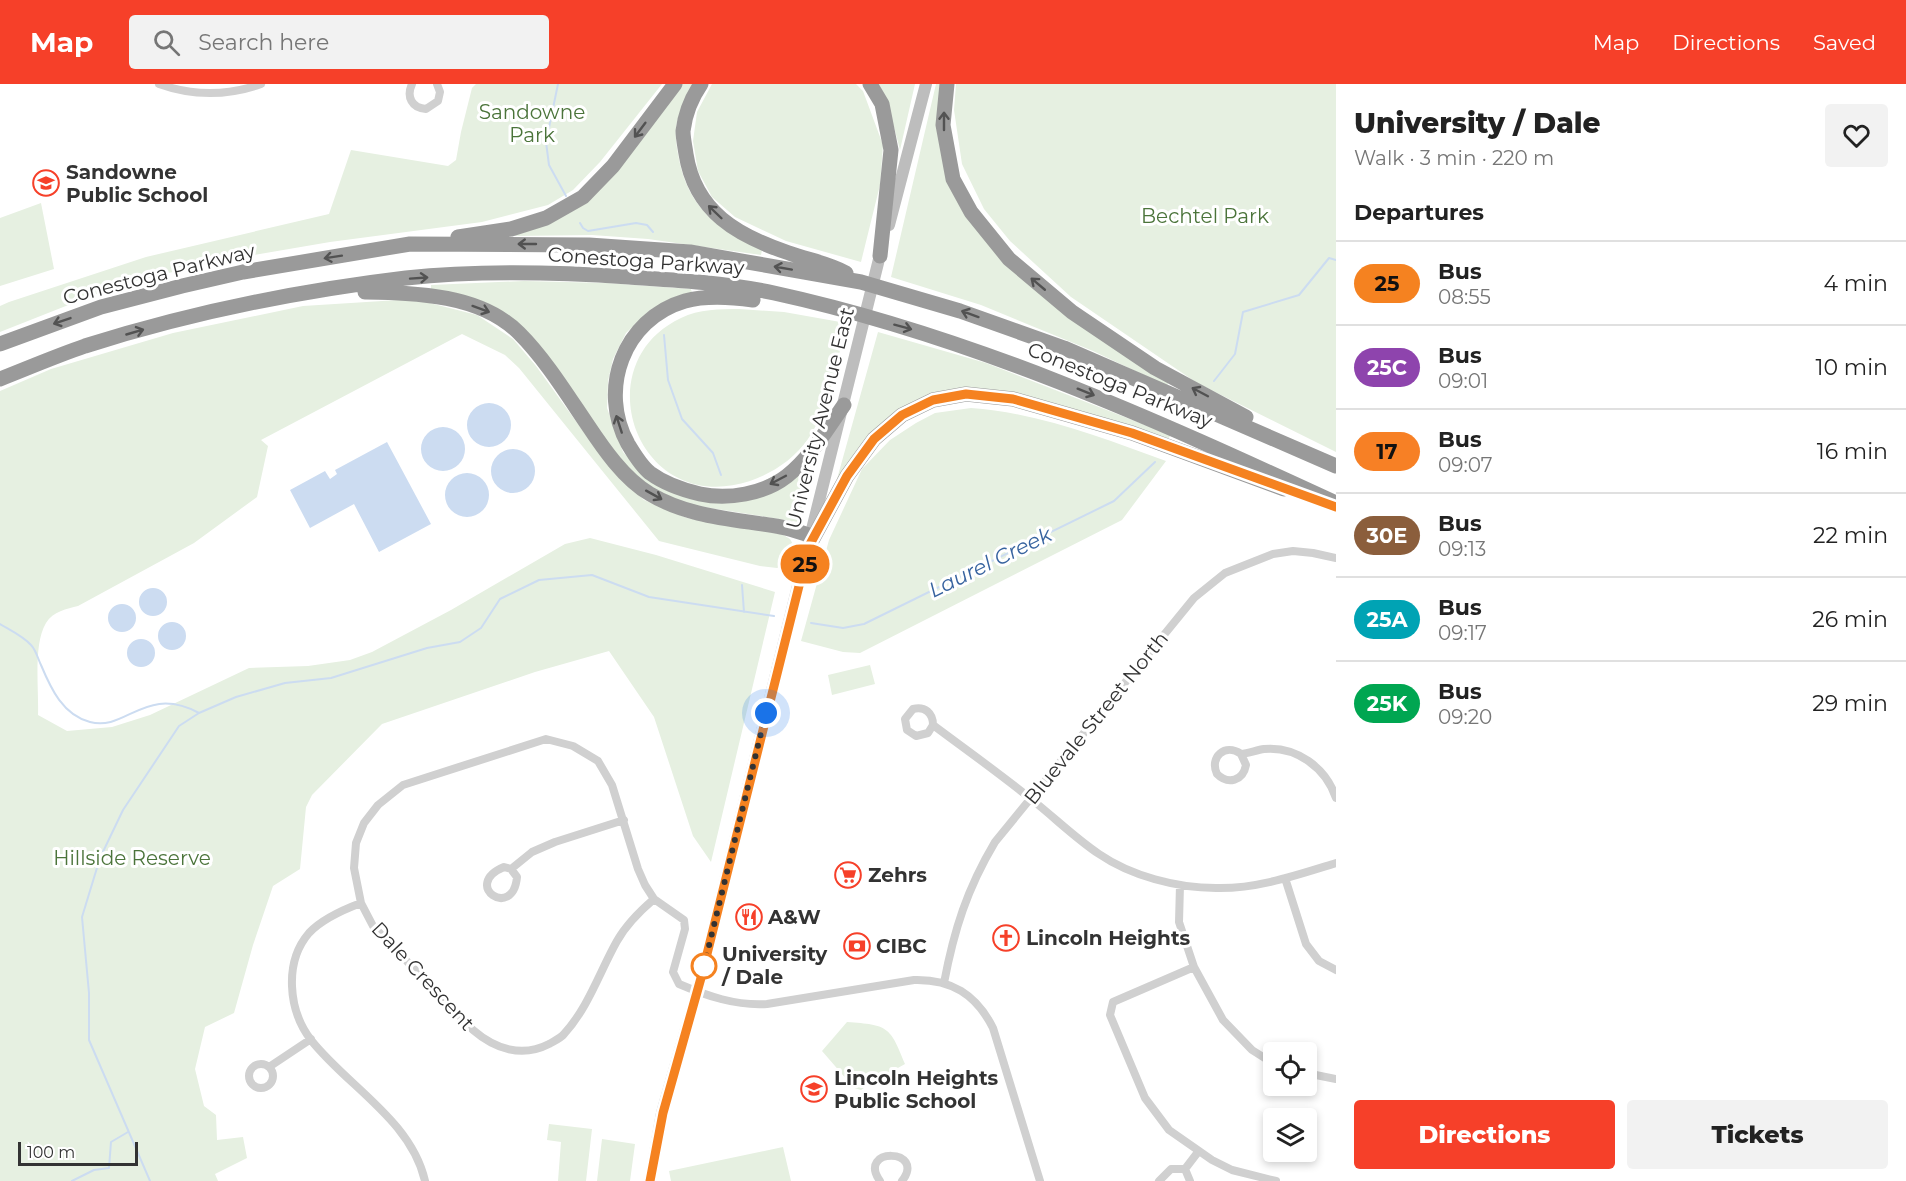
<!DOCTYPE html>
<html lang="en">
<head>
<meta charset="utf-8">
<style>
  :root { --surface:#fff; --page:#f2f2f2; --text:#222; --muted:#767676; --line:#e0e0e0; --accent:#f64029 }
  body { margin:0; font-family:Montserrat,sans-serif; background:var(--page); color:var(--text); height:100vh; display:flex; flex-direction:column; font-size:22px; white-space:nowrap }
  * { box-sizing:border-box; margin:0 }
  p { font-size:20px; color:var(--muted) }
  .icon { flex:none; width:33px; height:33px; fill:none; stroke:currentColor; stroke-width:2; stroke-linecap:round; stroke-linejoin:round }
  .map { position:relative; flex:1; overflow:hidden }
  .panel { display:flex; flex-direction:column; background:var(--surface); width:570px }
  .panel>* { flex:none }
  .badge { padding:0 12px; border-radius:20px; font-size:21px; line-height:39px }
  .buttons { position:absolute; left:1263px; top:958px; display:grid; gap:12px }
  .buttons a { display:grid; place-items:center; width:54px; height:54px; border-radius:6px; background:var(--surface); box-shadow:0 3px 9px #0003; font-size:30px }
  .scale { position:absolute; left:18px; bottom:15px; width:120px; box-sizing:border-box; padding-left:6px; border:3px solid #333; border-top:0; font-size:16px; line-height:21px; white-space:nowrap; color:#333; -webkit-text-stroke:4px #fff; paint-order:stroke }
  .you { position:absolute; width:30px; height:30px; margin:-15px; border:4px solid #fff; border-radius:50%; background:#1a73e8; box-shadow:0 0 0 9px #1a73e833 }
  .map>.badge { position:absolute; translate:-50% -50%; box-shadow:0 0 0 3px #fff }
  h2 { padding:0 18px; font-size:22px; line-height:54px }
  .round { display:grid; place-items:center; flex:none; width:63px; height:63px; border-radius:6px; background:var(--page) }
  .summary { display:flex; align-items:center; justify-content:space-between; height:102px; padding:0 18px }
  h1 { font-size:28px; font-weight:800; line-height:45px }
  .action { display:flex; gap:12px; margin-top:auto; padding:12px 18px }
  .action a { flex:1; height:69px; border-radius:6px; background:var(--accent); color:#fff; font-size:24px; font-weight:800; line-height:69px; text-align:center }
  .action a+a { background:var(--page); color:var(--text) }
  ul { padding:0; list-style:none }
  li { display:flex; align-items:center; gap:18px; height:84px; padding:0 18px; border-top:2px solid var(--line) }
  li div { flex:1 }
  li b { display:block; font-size:22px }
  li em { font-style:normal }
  li .badge { min-width:66px; font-weight:700; text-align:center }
  header { display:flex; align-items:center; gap:36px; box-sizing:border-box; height:84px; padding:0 30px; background:var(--accent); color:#fff }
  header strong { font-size:28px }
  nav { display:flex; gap:33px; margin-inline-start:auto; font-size:21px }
  .search { width:420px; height:54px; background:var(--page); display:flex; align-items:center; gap:15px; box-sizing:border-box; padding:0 21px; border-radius:6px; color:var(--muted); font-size:22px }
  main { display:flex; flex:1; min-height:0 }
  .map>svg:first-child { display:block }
  .green { fill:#e6f0e1 }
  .water { fill:#ccdcf1 }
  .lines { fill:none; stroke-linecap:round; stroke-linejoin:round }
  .stream { stroke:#ccdcf1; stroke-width:2 }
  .street { stroke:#d0d0d0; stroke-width:8 }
  .secondary { stroke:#bdbdbd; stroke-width:12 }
  .highway { stroke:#9a9a9a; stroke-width:15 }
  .oneway { stroke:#525252 }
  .line-casing { stroke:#fff; stroke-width:14 }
  .line { stroke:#f58220; stroke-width:9 }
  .walk { stroke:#333; stroke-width:6; stroke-dasharray:0 10.8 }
  .stop-dot { fill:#fff; stroke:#f58220; stroke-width:3 }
  .labels { text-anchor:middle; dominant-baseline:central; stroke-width:6; stroke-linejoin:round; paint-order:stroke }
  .park-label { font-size:20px; fill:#4b743a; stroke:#fff }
  .poi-label { font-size:20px; font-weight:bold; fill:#333; stroke:#fff; text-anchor:start }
  .street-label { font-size:20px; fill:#333; stroke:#fff }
  .stop-label { font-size:20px; font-weight:bold; fill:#333; stroke:#fff; text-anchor:start }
  .water-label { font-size:21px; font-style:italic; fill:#37639f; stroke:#fff }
</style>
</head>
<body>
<header>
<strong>Map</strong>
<div class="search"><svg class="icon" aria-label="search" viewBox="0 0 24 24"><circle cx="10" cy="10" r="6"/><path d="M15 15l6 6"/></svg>Search here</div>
<nav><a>Map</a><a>Directions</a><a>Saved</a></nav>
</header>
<main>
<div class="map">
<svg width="1336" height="1097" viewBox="0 0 1336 1097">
  <rect width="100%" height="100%" fill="#fff"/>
  <path class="green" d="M476 0H662L600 78 573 106 548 121 482 138 330 158 218 177 119 201 0 248V222L9 218 146 173 329 130 351 66 448 82 456 76 461 48 472 4Z
    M682 0H693C688 13 678 29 676 43 675 58 678 70 681 84 693 129 723 147 762 166L761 171 648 155 592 151 515 152V148L574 126Z
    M712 0H856L863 7 883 61 880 101 861 178 786 157 735 133 712 113 698 87 693 57 697 28Z
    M876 0H915L900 66 894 43Z
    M936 0H942L939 54 1000 170 1169 297 1167 302 1093 267 981 221 891 193Z
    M956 0H1336V368L1197 299 1071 213 1010 157 984 125 962 80 954 26Z
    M41 119 54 185 0 202V134Z
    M524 197 607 199 691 205 692 209 651 225 626 249 613 275 608 297 607 324 623 368 644 391 722 418 815 371 798 438 679 419 651 406 624 380 516 240 431 206V201Z
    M414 215 477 231 513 255 536 282 596 365 644 416 687 434 782 450 790 455 794 462 789 480 777 484 760 482 659 457 519 284 505 271 462 250 261 356 268 362 257 413 194 459 78 522C67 525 53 527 46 539 33 560 39 606 38 631L67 647 112 643 150 631 249 584 308 582 350 576 372 568 451 526 565 460 590 454 656 471 775 508 711 778 693 752 654 633 609 567 535 588 382 640 312 711 306 723 300 785 273 802 253 861 234 929 205 943 195 985 204 1022 216 1031 217 1056 243 1053 247 1074 215 1090 218 1097H0V307L51 285 173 249 303 222Z
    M739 225 784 228 846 239C837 277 831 322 808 355 794 375 773 389 750 397 637 434 583 280 681 234 699 225 720 225 739 225Z
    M878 248 986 279 1171 351 1167 356 1073 327 927 313 837 395Z
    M971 324C1039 329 1102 354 1166 377L1122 436 860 569 843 568 801 557 829 456 862 385 890 356 916 339 935 329Z
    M870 581 875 600 832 611 828 591Z
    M847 938C888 941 890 942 905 980L871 999 861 1006 851 1003 848 997 822 967Z
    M549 1040 592 1045 586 1097H558L561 1058 547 1056Z
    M602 1055 635 1060 630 1097H597Z
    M783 1063 791 1097H671L669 1087Z"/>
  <path class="water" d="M467 341a22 22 0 1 1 44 0a22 22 0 1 1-44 0Z
    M421 365a22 22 0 1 1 44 0a22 22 0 1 1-44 0Z
    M387 358 431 440 379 468 354 420 310 444 290 406 325 387 330 395 337 390 335 386Z
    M491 387a22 22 0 1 1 44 0a22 22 0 1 1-44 0Z
    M445 411a22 22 0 1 1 44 0a22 22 0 1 1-44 0Z
    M139 518a14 14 0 1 1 28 0a14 14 0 1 1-28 0Z
    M108 534a14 14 0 1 1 28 0a14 14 0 1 1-28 0Z
    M158 552a14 14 0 1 1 28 0a14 14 0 1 1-28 0Z
    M127 569a14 14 0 1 1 28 0a14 14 0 1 1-28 0Z"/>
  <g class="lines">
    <path class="stream" d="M558 0 546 58 549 81 566 112
      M580 139 583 144 588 147 636 139 647 141 653 148
      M664 251 668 296 682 335 713 369 721 391
      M1214 297 1235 270 1243 228 1299 211 1329 174 1336 176
      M742 501 744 528
      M811 539 843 544 864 540 1114 417 1155 378
      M0 540C10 546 23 552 31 561 36 566 38 575 41 581 51 605 63 631 90 638 126 648 145 600 199 629
      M72 1097 94 1086 109 1084 111 1058 128 1048
      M150 1097 89 956V909L82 833 100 774 123 726 179 642 199 629 236 613 285 599 331 594 427 564 460 558 481 544 500 515 539 496 592 491 649 513 774 532"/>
    <path class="street" d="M159 0C192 12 228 12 261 0
      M412 0C406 13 412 24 426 25L438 17 440 8 437 0
      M933 641 928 649 916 652 907 646 905 635 913 625C925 622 933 629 933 641 965 665 999 689 1031 715 1054 733 1075 754 1099 770 1131 792 1177 804 1216 804 1257 805 1297 791 1336 779
      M1241 670 1246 681C1243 697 1228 701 1217 690 1209 673 1225 659 1241 670 1249 669 1257 666 1264 665 1297 662 1326 684 1336 714
      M511 785 517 793C513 837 461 801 504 783L511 785 532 768 555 758 624 736
      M1285 794 1306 860 1319 877 1336 886
      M1180 801 1179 838 1194 883 1223 936 1252 966 1274 980
      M654 815C640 827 626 841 617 857 600 887 588 924 564 950 561 954 554 957 549 960 522 974 495 965 473 946L373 842 361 819 354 784 356 759 364 739 378 721 403 701 546 655 573 662 598 677 612 701 638 785 645 801 654 815 684 836 685 845 673 888 679 900C707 912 736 922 767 920L914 896C951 895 976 910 993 944L1040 1097
      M361 819C345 825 321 836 309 849 284 878 288 926 311 956 347 1002 411 1036 425 1097
      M1194 883 1113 918 1110 931 1145 1014 1169 1046 1212 1076 1232 1086 1276 1097
      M944 899C954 846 967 805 995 758L1194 514 1225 489 1273 470 1293 467 1313 469 1336 474
      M249 992a12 12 0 1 1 24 0a12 12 0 1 1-24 0Z
      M269 983 311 955
      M1306 989 1336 995
      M1185 1085 1198 1068
      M1185 1085 1190 1097
      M880 1097C856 1063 927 1064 902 1097
      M1159 1097 1171 1085H1185"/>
    <path class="secondary" d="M889 141 926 0
      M650 1097 662 1029 701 893 882 163"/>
    <path class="highway" d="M701 0C692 13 685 31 683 47 683 54 685 63 686 70 695 128 738 152 789 169 808 176 828 179 846 189
      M870 0 882 20 891 66 880 172
      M947 0 943 41 953 95 971 128 1009 175 1072 228 1155 284 1246 333
      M458 153 511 145 546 134 583 113 613 82 675 0
      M365 208C416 209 480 210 519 249 545 275 566 309 587 340 603 364 624 395 650 410 690 434 737 435 781 443 792 445 802 449 812 452
      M753 216C731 213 707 211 685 217 623 235 598 306 628 360 634 370 641 382 650 389 665 400 683 406 700 410 728 416 764 410 787 392 811 373 827 345 844 321
      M0 260 101 223 182 202 243 188 410 160 589 161 690 168 861 198 960 227 1064 264 1336 382
      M0 295C28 284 56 272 85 262 189 229 297 207 406 194 479 186 555 188 629 193 677 196 727 199 774 209 971 252 1154 335 1336 419
      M809 462 847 392 874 355 902 331 933 316 966 310 1013 315 1132 349 1284 405"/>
  </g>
  <defs><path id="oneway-shaft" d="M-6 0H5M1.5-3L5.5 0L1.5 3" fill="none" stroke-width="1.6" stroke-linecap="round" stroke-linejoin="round" transform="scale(1.5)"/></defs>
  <g class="oneway">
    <use href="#oneway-shaft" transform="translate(944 37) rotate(-90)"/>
    <use href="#oneway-shaft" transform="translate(640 46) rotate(127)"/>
    <use href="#oneway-shaft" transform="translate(715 128) rotate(-136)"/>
    <use href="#oneway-shaft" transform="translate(527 160) rotate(-180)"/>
    <use href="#oneway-shaft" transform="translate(333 173) rotate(171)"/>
    <use href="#oneway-shaft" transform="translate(783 184) rotate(-170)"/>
    <use href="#oneway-shaft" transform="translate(419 194) rotate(-4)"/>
    <use href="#oneway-shaft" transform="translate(1038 200) rotate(-140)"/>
    <use href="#oneway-shaft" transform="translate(481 225) rotate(20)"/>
    <use href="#oneway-shaft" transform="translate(970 230) rotate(-160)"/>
    <use href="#oneway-shaft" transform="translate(62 237) rotate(161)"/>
    <use href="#oneway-shaft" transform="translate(903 243) rotate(15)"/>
    <use href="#oneway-shaft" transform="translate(135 248) rotate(-16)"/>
    <use href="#oneway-shaft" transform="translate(1086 308) rotate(22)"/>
    <use href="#oneway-shaft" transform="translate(1200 308) rotate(-152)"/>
    <use href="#oneway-shaft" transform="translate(619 340) rotate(-108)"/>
    <use href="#oneway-shaft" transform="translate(778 396) rotate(152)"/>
    <use href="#oneway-shaft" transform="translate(654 411) rotate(29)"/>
  </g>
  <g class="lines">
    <g class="line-casing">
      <path id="line" d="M650 1097 663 1029 701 894 809 462 847 392 874 355 902 331 933 316 966 310 1013 315 1132 349 1336 423"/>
    </g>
    <use href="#line" class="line"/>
    <path class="walk" d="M704 882 766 629"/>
  </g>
  <defs>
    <g id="school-ring" transform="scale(1.35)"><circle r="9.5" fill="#fff" stroke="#f64029" stroke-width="1.5"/><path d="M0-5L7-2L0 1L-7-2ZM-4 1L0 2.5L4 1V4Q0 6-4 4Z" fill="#f64029"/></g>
    <g id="supermarket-ring" transform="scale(1.35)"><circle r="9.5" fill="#fff" stroke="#f64029" stroke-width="1.5"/><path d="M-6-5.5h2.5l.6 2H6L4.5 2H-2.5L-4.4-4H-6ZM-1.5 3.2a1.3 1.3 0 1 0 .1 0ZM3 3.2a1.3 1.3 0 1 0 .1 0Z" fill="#f64029"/></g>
    <g id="restaurant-ring" transform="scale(1.35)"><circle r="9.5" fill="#fff" stroke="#f64029" stroke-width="1.5"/><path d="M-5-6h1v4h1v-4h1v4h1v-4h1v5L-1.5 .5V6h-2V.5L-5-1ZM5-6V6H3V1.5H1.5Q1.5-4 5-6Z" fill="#f64029"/></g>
    <g id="church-ring" transform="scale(1.35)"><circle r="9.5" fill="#fff" stroke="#f64029" stroke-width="1.5"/><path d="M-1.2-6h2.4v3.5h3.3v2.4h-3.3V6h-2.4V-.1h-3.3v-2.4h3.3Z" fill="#f64029"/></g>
    <g id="bank-ring" transform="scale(1.35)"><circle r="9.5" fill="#fff" stroke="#f64029" stroke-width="1.5"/><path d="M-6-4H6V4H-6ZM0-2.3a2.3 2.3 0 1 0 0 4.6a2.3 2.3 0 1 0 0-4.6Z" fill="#f64029"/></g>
  </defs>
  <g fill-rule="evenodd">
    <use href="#school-ring" x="46" y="99"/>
    <use href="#supermarket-ring" x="848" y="791"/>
    <use href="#restaurant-ring" x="749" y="833"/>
    <use href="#church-ring" x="1006" y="854"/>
    <use href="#bank-ring" x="857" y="862"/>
    <use href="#school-ring" x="814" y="1005"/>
  </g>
  <circle class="stop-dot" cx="704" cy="882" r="12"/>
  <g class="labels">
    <g class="park-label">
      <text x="532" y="28">Sandowne<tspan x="532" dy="23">Park</tspan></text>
      <text x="1205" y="132">Bechtel Park</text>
      <text x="132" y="774">Hillside Reserve</text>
    </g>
    <g class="poi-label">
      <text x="66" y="88">Sandowne<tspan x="66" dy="23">Public School</tspan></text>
      <text x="868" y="791">Zehrs</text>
      <text x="768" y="833">A&amp;W</text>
      <text x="1026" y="854">Lincoln Heights</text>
      <text x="876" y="862">CIBC</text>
      <text x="834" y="994">Lincoln Heights<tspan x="834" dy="23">Public School</tspan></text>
    </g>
    <g class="street-label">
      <text transform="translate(646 177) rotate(4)">Conestoga Parkway</text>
      <text transform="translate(159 190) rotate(-14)">Conestoga Parkway</text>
      <text transform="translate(1120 301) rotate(22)">Conestoga Parkway</text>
      <text transform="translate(820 334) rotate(-76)">University Avenue East</text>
      <text transform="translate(1096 634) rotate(-51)">Bluevale Street North</text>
      <text transform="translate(423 892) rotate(47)">Dale Crescent</text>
    </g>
    <g class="stop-label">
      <text x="722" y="870">University<tspan x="722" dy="23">/ Dale</tspan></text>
    </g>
    <g class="water-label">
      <text transform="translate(990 478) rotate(-26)">Laurel Creek</text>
    </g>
  </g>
</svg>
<div class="buttons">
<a><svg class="icon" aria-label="locate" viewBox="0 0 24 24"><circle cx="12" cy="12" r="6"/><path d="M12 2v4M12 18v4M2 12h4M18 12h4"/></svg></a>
<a><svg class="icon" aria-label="layers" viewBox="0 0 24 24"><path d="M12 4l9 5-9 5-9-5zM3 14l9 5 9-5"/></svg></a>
</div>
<div class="scale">100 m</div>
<div class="you" style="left:766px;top:629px"></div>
<b class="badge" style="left:805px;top:480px;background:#f58220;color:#111">25</b>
</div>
<section class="panel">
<div class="summary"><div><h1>University / Dale</h1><p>Walk · 3 min · 220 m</p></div><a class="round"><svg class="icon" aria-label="heart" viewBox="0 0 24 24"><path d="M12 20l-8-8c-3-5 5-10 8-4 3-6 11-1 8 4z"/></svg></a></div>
<h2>Departures</h2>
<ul>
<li><span class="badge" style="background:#f58220;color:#111">25</span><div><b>Bus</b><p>08:55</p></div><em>4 min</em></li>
<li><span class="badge" style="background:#8e44ad;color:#fff">25C</span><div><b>Bus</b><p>09:01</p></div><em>10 min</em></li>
<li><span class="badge" style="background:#f78025;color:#111">17</span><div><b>Bus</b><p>09:07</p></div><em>16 min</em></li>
<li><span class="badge" style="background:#8b5e3c;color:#fff">30E</span><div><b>Bus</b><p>09:13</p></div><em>22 min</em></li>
<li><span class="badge" style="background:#00a3b4;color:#fff">25A</span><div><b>Bus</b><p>09:17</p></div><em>26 min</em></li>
<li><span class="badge" style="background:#00a651;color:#fff">25K</span><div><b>Bus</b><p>09:20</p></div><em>29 min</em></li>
</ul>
<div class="action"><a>Directions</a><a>Tickets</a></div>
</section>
</main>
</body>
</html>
